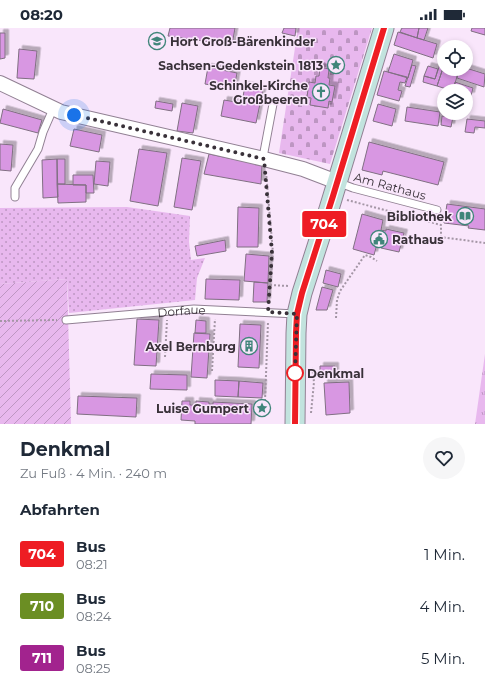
<!DOCTYPE html>
<html lang="de">
<head>
<meta charset="utf-8">
<style>
  :root { --surface:#fff; --page:#f6f6f7; --text:#1f2937; --muted:#747a83 }
  body { margin:0; font-family:Montserrat,sans-serif; background:var(--page); color:var(--text); height:100vh; display:flex; flex-direction:column; font-size:15px; white-space:nowrap }
  * { box-sizing:border-box; margin:0 }
  p { font-size:13px; color:var(--muted) }
  .icon { flex:none; width:22px; height:22px; fill:none; stroke:currentColor; stroke-width:2; stroke-linecap:round; stroke-linejoin:round }
  .map { position:relative; height:396px; overflow:hidden }
  .panel { display:flex; flex-direction:column; background:var(--surface); flex:1 }
  .panel>* { flex:none }
  .badge { padding:0 8px; border-radius:3px; font-size:14px; line-height:26px }
  .controls { position:absolute; left:437px; top:12px; display:grid; gap:8px }
  .controls a { display:grid; place-items:center; width:36px; height:36px; border-radius:50%; background:var(--surface); box-shadow:0 2px 6px #0003; font-size:20px }
  .you { position:absolute; width:20px; height:20px; margin:-10px; border:3px solid #fff; border-radius:50%; background:#1a73e8; box-shadow:0 0 0 6px #1a73e833 }
  .map>.badge { position:absolute; translate:-50% -50%; box-shadow:0 0 0 2px #fff }
  h2 { padding:0 20px; font-size:15px; line-height:36px }
  .round { display:grid; place-items:center; flex:none; width:42px; height:42px; border-radius:21px; background:var(--page) }
  .overview { display:flex; align-items:center; justify-content:space-between; height:68px; padding:0 20px }
  h1 { font-size:19px; font-weight:700; line-height:30px }
  ul { padding:0; list-style:none }
  li { display:flex; align-items:center; gap:12px; height:52px; padding:0 20px }
  li div { flex:1 }
  li b { display:block; font-size:15px }
  li em { font-style:normal }
  li .badge { min-width:44px; font-weight:700; text-align:center }
  .status { display:flex; justify-content:space-between; align-items:center; height:28px; padding:0 20px; background:var(--surface); direction:ltr }
  .status svg { height:11px; fill:currentColor }
  .map>svg:first-child { display:block }
  .grass { fill:url(#grass-dots) }
  .cemetery { fill:url(#cemetery-stones) }
  .park { fill:url(#park-tufts) }
  .garden { fill:url(#garden-furrows) }
  .building { fill:#d897e2; stroke:#806f82; filter:url(#shadow) }
  .lines { fill:none; stroke-linecap:round; stroke-linejoin:round }
  .lane-casing { stroke:#918093; stroke-width:9 }
  .street-casing { stroke:#918093; stroke-width:16 }
  .secondary-casing { stroke:#918093; stroke-width:21 }
  .path { stroke:#a496a5; stroke-width:2; stroke-dasharray:2 2; stroke-linecap:butt }
  .lane { stroke:#fff; stroke-width:7 }
  .street { stroke:#fff; stroke-width:14 }
  .secondary { stroke:#c2e3de; stroke-width:19 }
  .line-casing { stroke:#fff; stroke-width:9 }
  .line { stroke:#ee1d23; stroke-width:6 }
  .walk { stroke:#393139; stroke-width:4; stroke-dasharray:0 7.2 }
  .stop-dot { fill:#fff; stroke:#ee1d23; stroke-width:2 }
  .labels { text-anchor:middle; dominant-baseline:central; stroke-width:3; stroke-linejoin:round; paint-order:stroke }
  .poi-label { font-size:12px; font-weight:bold; fill:#393139; stroke:#f9e6fb; text-anchor:end }
  .street-label { font-size:12px; fill:#393139; stroke:#f9e6fb }
  .stop-label { font-size:12px; font-weight:bold; fill:#393139; stroke:#f9e6fb; text-anchor:start }
</style>
</head>
<body>
<div class="status"><b>08:20</b><svg viewBox="0 0 49 12"><path d="M0 12V9h3v3zM5 12V6h3v6zM10 12V3h3v9zM15 12V0h3v12zM26 1h20v11H26zM47 4h2v5h-2z"/></svg></div>
<div class="map">
<svg width="485" height="396" viewBox="0 0 485 396">
  <defs>
    <pattern id="grass-dots" width="8" height="8" patternUnits="userSpaceOnUse"><rect width="8" height="8" fill="#e8b8ee"/><path d="M2 2h.1M6 6h.1" fill="none" stroke="#bd96c2" stroke-width="1.8" stroke-linecap="round"/></pattern>
    <pattern id="cemetery-stones" width="16" height="16" patternUnits="userSpaceOnUse"><rect width="16" height="16" fill="#e8b8ee"/><path d="M2 7V4a2 2 0 0 1 4 0v3zM10 15v-3a2 2 0 0 1 4 0v3z" fill="#bd96c2"/></pattern>
    <pattern id="park-tufts" width="24" height="20" patternUnits="userSpaceOnUse"><rect width="24" height="20" fill="#e8b8ee"/><path d="M3 7l-1-3M5 7V3M7 7l1-3M15 17l-1-3M17 17v-4M19 17l1-3" fill="none" stroke="#bd96c2"/></pattern>
    <pattern id="garden-furrows" width="10" height="10" patternUnits="userSpaceOnUse"><rect width="10" height="10" fill="#e8b8ee"/><path d="M-1 1l2-2M0 10L10 0M9 11l2-2" fill="none" stroke="#bd96c2"/></pattern>
    <filter id="shadow"><feDropShadow dx="3.5" dy="-3.5" stdDeviation="0" flood-color="#0004"/></filter>
  </defs>
  <rect width="100%" height="100%" fill="#f9e6fb"/>
  <path class="grass" d="M127 179 190 188 189 214 191 232 205 230 197 250 195 272 69 285 67 251 0 256V180Z"/>
  <path class="cemetery" d="M298 0H372L330 136 279 125Z"/>
  <path class="park" d="M485 326V396H475Z"/>
  <path class="garden" d="M67 251 71 396H0V256Z"/>
  <path class="building" d="M170 0H235L232 17 168 8Z
    M284 0H296L295 8 282 5Z
    M402 0H419L417 10 400 4Z
    M419 0H428L424 12 417 10Z
    M472 0H485V7L471 3Z
    M398 4 437 16 433 30 394 17Z
    M0 5H5V30L0 31Z
    M19 21 37 23 34 51 17 50Z
    M394 26 413 32 408 50 388 44Z
    M441 33 444 34V37L437 58 423 54 424 48 435 51Z
    M412 37 416 38 410 59 405 58Z
    M444 37V41H459L453 63 437 58Z
    M428 38 438 41 435 51 424 48Z
    M208 39 237 45 234 61 205 56Z
    M320 39 329 41 328 50H330L329 57 335 58 332 74 329 73 328 80 310 77 311 70 307 69 309 54 315 55 316 48H319Z
    M466 40 485 46 484 59 457 50 459 41Z
    M384 43 407 49 405 55 400 54 398 62 402 63 399 73 377 67Z
    M455 54 473 60 471 68 466 67V63H453Z
    M245 57 263 61 256 95 221 88 224 72 242 75Z
    M156 73 173 76 172 83 155 80Z
    M182 75 198 78 193 105 177 103Z
    M378 76 396 81 392 98 373 93Z
    M407 79 440 84 438 98 405 93Z
    M3 81 42 92 38 105 0 95Z
    M442 88 453 89 451 99 441 97Z
    M467 91 485 93V100L475 99 474 105 465 104Z
    M74 101 102 107 99 124 70 118Z
    M369 114 444 134 438 157 383 143 382 147 362 142Z
    M0 116 13 117 11 143 0 142Z
    M139 121 167 125 158 178 130 173Z
    M209 126 262 137 261 156 204 146Z
    M182 130 201 133 192 182 174 179Z
    M57 131H65V156H57Z
    M57 131 58 169 43 170 42 132Z
    M96 133 110 134 108 158 94 156Z
    M73 147H93L94 165H86V157H73Z
    M57 156 86 157V174L58 175Z
    M447 176 485 181V202L468 200 469 198 444 195Z
    M238 179 259 180 258 219H237Z
    M362 186 383 192 381 202 386 203V201L404 205 399 224 381 220 382 218 377 216 374 227 353 221Z
    M225 212 226 223 197 228 195 218Z
    M246 226 269 228 268 255 244 253Z
    M326 242 341 246 338 259 323 255Z
    M206 251 240 252 239 272 205 271Z
    M254 254 268 255 267 274H253Z
    M322 259 333 262 327 282H316Z
    M137 291 159 292 156 338 134 337Z
    M196 292 206 293V305H195Z
    M240 296 261 297 259 340 238 339Z
    M194 305 210 306 207 350 191 349Z
    M320 338H335V349H320Z
    M151 346 187 347V362L150 361Z
    M215 352 239 353 238 369 215 368Z
    M239 353 263 355 262 370 238 369Z
    M349 354 350 385 326 387 324 355Z
    M78 368 137 370 136 389 77 386Z
    M182 373H190V377H196V373L209 374V376H213V374L252 376 251 396H195V393L181 392Z"/>
  <g class="lines">
    <g class="lane-casing">
      <g id="lane">
        <path d="M264 131V124L273 76"/>
        <path d="M337 154 353 160 437 182"/>
        <path d="M15 169V160L38 121 43 104 53 81"/>
        <path id="s1" d="M66 292 194 281 297 286"/>
      </g>
    </g>
    <g class="street-casing">
      <path id="street" d="M0 55 61 84 264 131 303 141 337 154"/>
    </g>
    <g class="secondary-casing">
      <path id="secondary" d="M295 396 296 305 297 286 302 265 329 181 384 0"/>
    </g>
    <path class="path" d="M266 144 273 225 269 275
      M347 172 441 197V209L485 215
      M270 257 289 258
      M336 290 337 272 340 263 365 227 371 229 377 233
      M0 293 57 292
      M165 329 167 292
      M212 343 215 291
      M265 373 268 294
      M311 385 314 354 312 340"/>
    <use href="#lane" class="lane"/>
    <use href="#street" class="street"/>
    <use href="#secondary" class="secondary"/>
  </g>
  <g class="lines">
    <g class="line-casing">
      <path id="line" d="M295 396 296 305 297 286 302 265 333 168 384 0"/>
    </g>
    <use href="#line" class="line"/>
    <path class="walk" d="M74 87 264 131 272 225 268 284 297 286 295 345"/>
  </g>
  <defs>
    <g id="school-ring" transform="scale(0.9)"><circle r="9.5" fill="#f9e6fb" stroke="#40857a" stroke-width="1.5"/><path d="M0-5L7-2L0 1L-7-2ZM-4 1L0 2.5L4 1V4Q0 6-4 4Z" fill="#40857a"/></g>
    <g id="sight-ring" transform="scale(0.9)"><circle r="9.5" fill="#f9e6fb" stroke="#40857a" stroke-width="1.5"/><path d="M0-6L1.8-2.2L6-1.7L2.9 1.2L3.7 5.4L0 3.3L-3.7 5.4L-2.9 1.2L-6-1.7L-1.8-2.2Z" fill="#40857a"/></g>
    <g id="church-ring" transform="scale(0.9)"><circle r="9.5" fill="#f9e6fb" stroke="#40857a" stroke-width="1.5"/><path d="M-1.2-6h2.4v3.5h3.3v2.4h-3.3V6h-2.4V-.1h-3.3v-2.4h3.3Z" fill="#40857a"/></g>
    <g id="library-ring" transform="scale(0.9)"><circle r="9.5" fill="#f9e6fb" stroke="#40857a" stroke-width="1.5"/><path d="M-6-4Q-3-5.5-.7-3.5V5Q-3 3-6 4ZM6-4Q3-5.5 .7-3.5V5Q3 3 6 4Z" fill="#40857a"/></g>
    <g id="civic-ring" transform="scale(0.9)"><circle r="9.5" fill="#f9e6fb" stroke="#40857a" stroke-width="1.5"/><path d="M-.6-6.5H3V-4.5H.6V-3L4-1V1h2V6H-6V1h2V-1L-.6-3ZM-1.2 2.5V6h2.4V2.5Z" fill="#40857a"/></g>
    <g id="building-ring" transform="scale(0.9)"><circle r="9.5" fill="#f9e6fb" stroke="#40857a" stroke-width="1.5"/><path d="M-4-6H4V6H1V3H-1V6H-4ZM-2.5-4.3h1.7v1.8h-1.7ZM.8-4.3h1.7v1.8H.8ZM-2.5-1h1.7V.8h-1.7ZM.8-1h1.7V.8H.8Z" fill="#40857a"/></g>
  </defs>
  <g fill-rule="evenodd">
    <use href="#school-ring" x="157" y="13"/>
    <use href="#sight-ring" x="336" y="37"/>
    <use href="#church-ring" x="321" y="64"/>
    <use href="#library-ring" x="465" y="188"/>
    <use href="#civic-ring" x="379" y="211"/>
    <use href="#building-ring" x="249" y="318"/>
    <use href="#sight-ring" x="262" y="380"/>
  </g>
  <circle class="stop-dot" cx="295" cy="345" r="8"/>
  <g class="labels">
    <g class="poi-label">
      <text x="170" y="13" text-anchor="start">Hort Groß-Bärenkinder</text>
      <text x="323" y="37">Sachsen-Gedenkstein 1813</text>
      <text x="308" y="57">Schinkel-Kirche<tspan x="308" dy="14">Großbeeren</tspan></text>
      <text x="452" y="188">Bibliothek</text>
      <text x="392" y="211" text-anchor="start">Rathaus</text>
      <text x="236" y="318">Axel Bernburg</text>
      <text x="249" y="380">Luise Gumpert</text>
    </g>
    <g class="street-label">
      <text transform="translate(390 158) rotate(15)">Am Rathaus</text>
      <text stroke="none"><textPath href="#s1" startOffset="116">Dorfaue</textPath></text>
    </g>
    <g class="stop-label">
      <text x="307" y="345">Denkmal</text>
    </g>
  </g>
</svg>
<div class="controls">
<a><svg class="icon" aria-label="locate" viewBox="0 0 24 24"><circle cx="12" cy="12" r="6"/><path d="M12 2v4M12 18v4M2 12h4M18 12h4"/></svg></a>
<a><svg class="icon" aria-label="layers" viewBox="0 0 24 24"><path d="M12 4l9 5-9 5-9-5zM3 14l9 5 9-5"/></svg></a>
</div>
<div class="you" style="left:74px;top:87px"></div>
<b class="badge" style="left:324px;top:196px;background:#ee1d23;color:#fff">704</b>
</div>
<section class="panel">
<div class="overview"><div><h1>Denkmal</h1><p>Zu Fuß · 4 Min. · 240 m</p></div><a class="round"><svg class="icon" aria-label="heart" viewBox="0 0 24 24"><path d="M12 20l-8-8c-3-5 5-10 8-4 3-6 11-1 8 4z"/></svg></a></div>
<h2>Abfahrten</h2>
<ul>
<li><span class="badge" style="background:#ee1d23;color:#fff">704</span><div><b>Bus</b><p>08:21</p></div><em>1 Min.</em></li>
<li><span class="badge" style="background:#6b8e23;color:#fff">710</span><div><b>Bus</b><p>08:24</p></div><em>4 Min.</em></li>
<li><span class="badge" style="background:#a2238e;color:#fff">711</span><div><b>Bus</b><p>08:25</p></div><em>5 Min.</em></li>
</ul>
</section>
</body>
</html>
